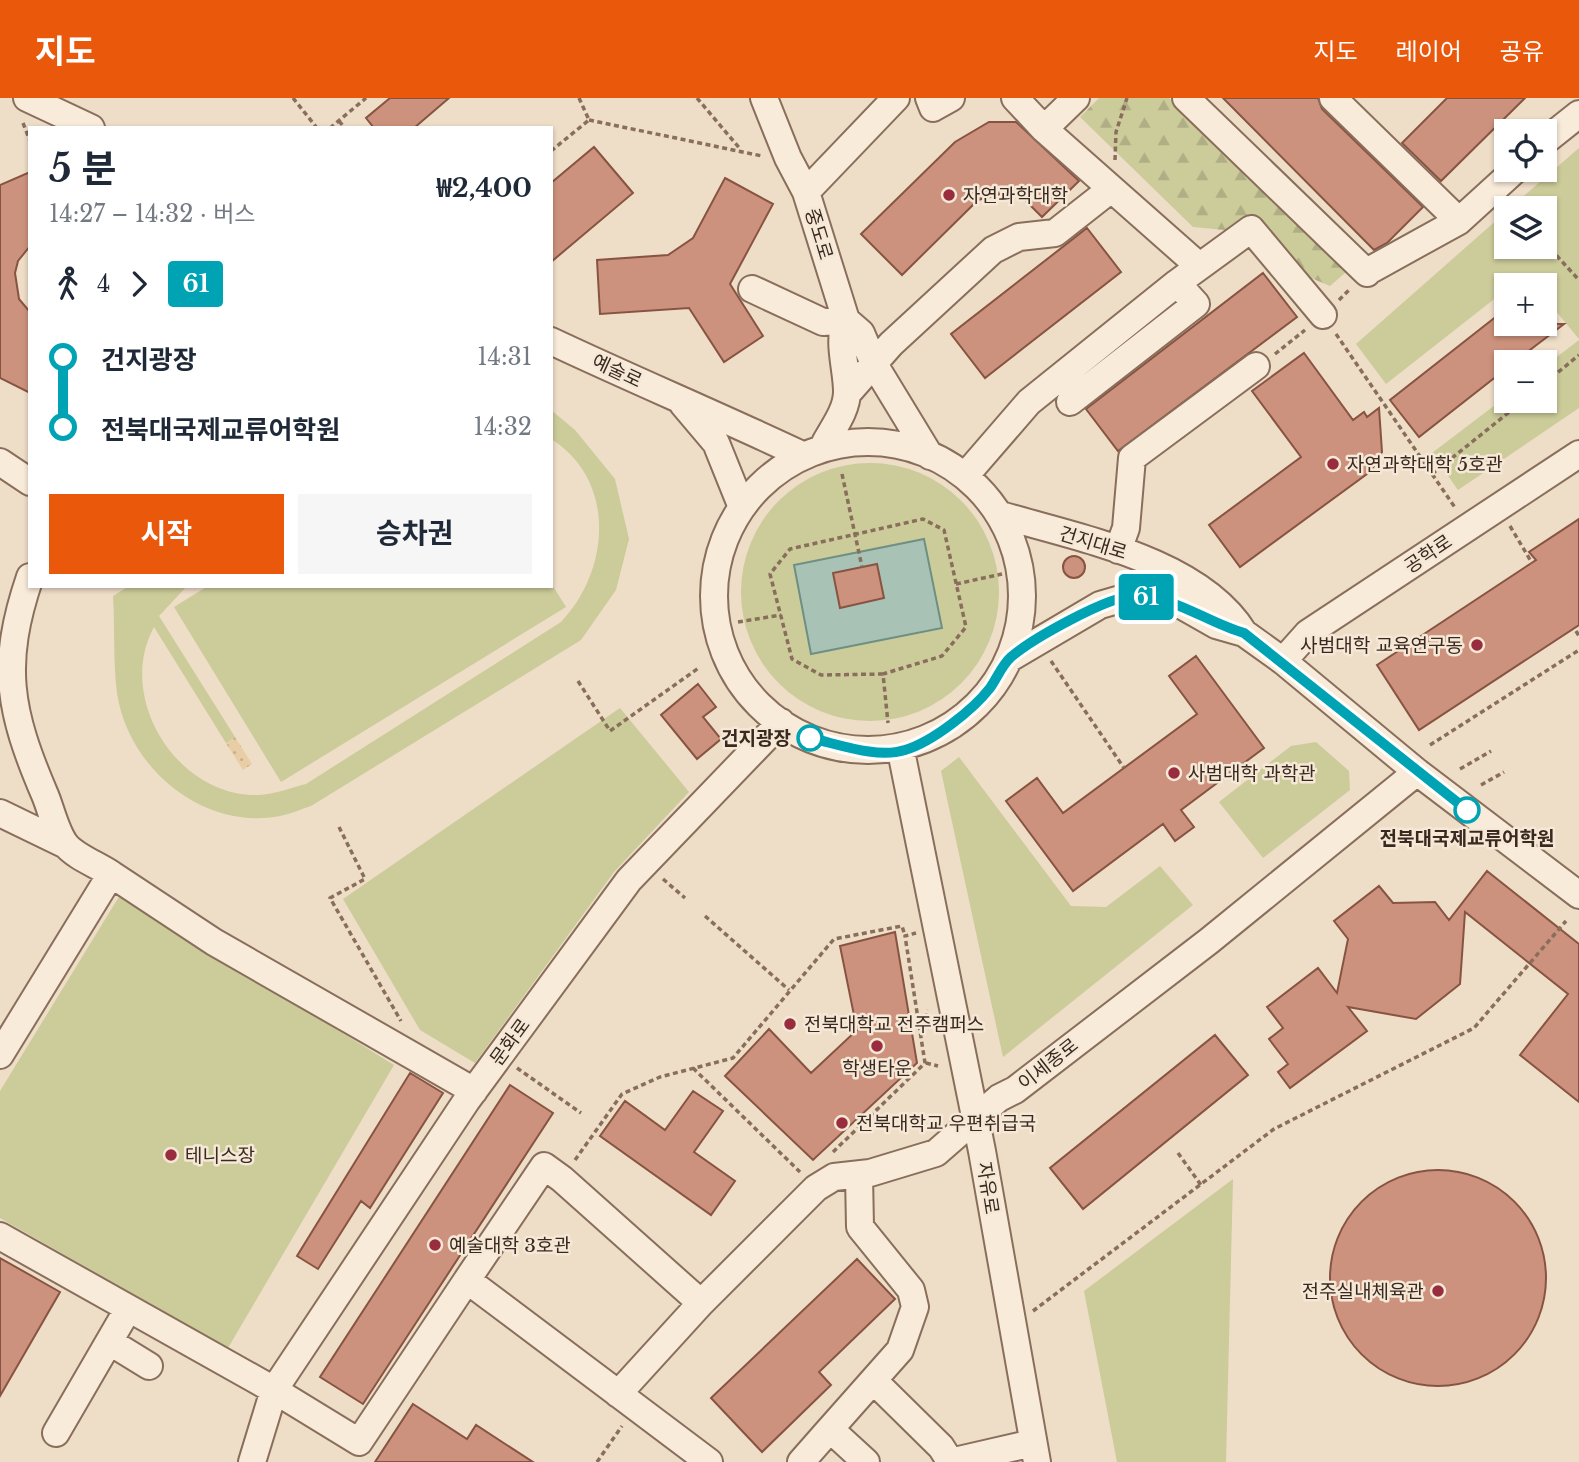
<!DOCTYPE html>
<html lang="ko">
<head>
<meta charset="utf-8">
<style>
  :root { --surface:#fff; --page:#f6f6f7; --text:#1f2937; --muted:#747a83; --accent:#ea580c }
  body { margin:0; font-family:"Libre Baskerville","Noto Sans KR",serif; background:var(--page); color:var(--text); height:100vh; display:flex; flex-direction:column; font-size:26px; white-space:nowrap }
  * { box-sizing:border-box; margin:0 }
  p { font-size:23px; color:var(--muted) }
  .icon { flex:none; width:38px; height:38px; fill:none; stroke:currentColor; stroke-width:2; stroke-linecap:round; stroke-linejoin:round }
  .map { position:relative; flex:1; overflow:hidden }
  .side { position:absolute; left:28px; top:28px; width:525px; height:462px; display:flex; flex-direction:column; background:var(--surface); border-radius:0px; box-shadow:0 2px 5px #0004 }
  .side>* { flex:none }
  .badge { padding:0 14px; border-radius:5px; font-size:24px; line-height:46px }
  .buttons { position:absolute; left:1494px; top:21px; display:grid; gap:14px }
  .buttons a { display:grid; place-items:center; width:63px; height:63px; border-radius:0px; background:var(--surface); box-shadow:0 2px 5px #0004; font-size:35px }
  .map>.badge { position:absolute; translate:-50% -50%; box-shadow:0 0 0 4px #fff }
  .legs { display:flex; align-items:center; gap:10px; height:77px; padding:0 21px; font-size:23px }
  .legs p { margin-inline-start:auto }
  .head { display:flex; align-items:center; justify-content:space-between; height:119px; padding:0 21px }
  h1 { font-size:38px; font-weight:700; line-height:52px }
  .primary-button { display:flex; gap:14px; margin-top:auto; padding:14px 21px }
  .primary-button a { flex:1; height:80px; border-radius:0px; background:var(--accent); color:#fff; font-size:28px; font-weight:700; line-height:80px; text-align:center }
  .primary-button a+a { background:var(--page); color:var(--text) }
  ul { padding:0 21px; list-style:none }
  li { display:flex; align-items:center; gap:24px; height:70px; font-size:26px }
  li i { display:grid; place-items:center; width:10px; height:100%; margin:0 9px; background:currentColor }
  li i::after { content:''; width:18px; height:18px; margin:-9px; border:5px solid; border-radius:50%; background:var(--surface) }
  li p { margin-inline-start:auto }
  li:first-child i { background:linear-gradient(#0000 50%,currentColor 0) }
  li:last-child i { background:linear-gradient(currentColor 50%,#0000 0) }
  header { display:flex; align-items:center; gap:42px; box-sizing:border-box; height:98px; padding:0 35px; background:var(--accent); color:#fff }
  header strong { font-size:33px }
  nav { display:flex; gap:38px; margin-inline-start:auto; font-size:24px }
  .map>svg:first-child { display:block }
  .forest { fill:url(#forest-firs) }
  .sand { fill:url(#sand-dots) }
  .park { fill:#cccb9a }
  .water { fill:#a8c2b6; stroke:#6e9083; stroke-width:2 }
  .building { fill:#cc927d; stroke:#885442; stroke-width:2 }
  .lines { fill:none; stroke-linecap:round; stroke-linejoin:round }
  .minor-casing { stroke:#896e5c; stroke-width:30 }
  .path { stroke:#896e5c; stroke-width:3.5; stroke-dasharray:5 3.5; stroke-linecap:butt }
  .minor { stroke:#f9ebda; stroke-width:26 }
  .line-1-casing { stroke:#fff; stroke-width:16 }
  .line-1 { stroke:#00a3b4; stroke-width:10 }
  .poi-dot { fill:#982d3d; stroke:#f5e8d6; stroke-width:2.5 }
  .stop-1-dot { fill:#fff; stroke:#00a3b4; stroke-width:3.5 }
  .labels { text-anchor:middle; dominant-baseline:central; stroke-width:5; stroke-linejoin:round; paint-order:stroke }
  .poi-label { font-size:19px; fill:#3a2920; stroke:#f5e8d6; text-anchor:start }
  .street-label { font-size:19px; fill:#3a2920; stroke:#f5e8d6 }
  .stop-label { font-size:19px; font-weight:bold; fill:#3a2920; stroke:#f5e8d6; text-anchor:end }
</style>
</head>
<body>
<header>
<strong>지도</strong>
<nav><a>지도</a><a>레이어</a><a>공유</a></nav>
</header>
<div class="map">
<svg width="1579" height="1364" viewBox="0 0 1579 1364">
  <defs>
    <pattern id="forest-firs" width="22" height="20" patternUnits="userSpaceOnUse" patternTransform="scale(1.75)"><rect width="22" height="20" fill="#cccb9a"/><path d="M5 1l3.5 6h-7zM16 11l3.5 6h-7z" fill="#b0ae84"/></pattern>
    <pattern id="sand-dots" width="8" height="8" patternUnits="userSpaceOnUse" patternTransform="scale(1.75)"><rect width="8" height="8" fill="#e9cda5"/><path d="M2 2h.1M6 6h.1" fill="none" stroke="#c9b08e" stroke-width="1.8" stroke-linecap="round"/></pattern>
  </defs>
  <rect width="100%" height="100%" fill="#eeddc7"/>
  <path class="forest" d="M1099 0H1169L1346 174 1330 188 1311 180 1255 122 1224 132 1193 129 1080 19Z"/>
  <path class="sand" d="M235 639 252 666 243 672 226 645Z"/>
  <path class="park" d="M1579 50V241L1545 200V187H1534L1525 176 1507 187V191L1386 286 1356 246 1507 113V149H1545V110H1510Z
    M1579 242V310L1458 392 1432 355 1507 298V303H1545V268Z
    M551 312 575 332 615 381 629 441 616 492 581 542 311 708C301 711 291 716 280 718 203 733 128 670 117 595 113 564 115 530 113 498L129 488H187L159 518 235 639 226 645 154 529C115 600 178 700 259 697 274 696 291 690 306 686L561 524C610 473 617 382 551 341Z
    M741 494a129 129 0 1 1 258 0a129 129 0 1 1-258 0Z
    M551 485 566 509 281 684 174 509 208 488H551Z
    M620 610 689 694 614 774 475 965 420 932 343 801Z
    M1316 644 1349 673 1350 692 1263 760 1219 704 1291 648Z
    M959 659 1071 808 1106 809 1160 768 1193 807 1003 959 941 673Z
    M120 797 394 967 228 1250 0 1120V993Z
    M1233 1081 1226 1364H1117L1084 1193Z"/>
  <path class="water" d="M924 441 942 530 811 556 794 467Z"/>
  <path class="building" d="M390 0H449L414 30H374L366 20Z
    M1223 0H1318L1322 11 1423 109 1387 145 1374 152Z
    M1447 0H1525L1441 83 1402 45Z
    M989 24H1016L1079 83 1042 119 1015 92 978 102 902 177 861 136 955 44Z
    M594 49 633 95 551 164V85Z
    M30 74V148L18 163 15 175 19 201 30 214V295L0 280V87Z
    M725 80 773 106 730 186 763 238 724 264 689 210 600 216 597 162 668 157 693 140Z
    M1087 130 1121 174 985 280 951 236Z
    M1263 175 1297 219 1118 353 1086 311Z
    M1507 210V226H1564L1514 264H1507V270L1419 339 1390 302Z
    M1304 255 1353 322 1364 314 1367 319 1379 310 1382 354 1371 373 1240 469 1209 427 1301 359 1252 293Z
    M1579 421V527L1419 632 1377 567 1536 462 1529 454Z
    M1063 469a11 11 0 1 1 22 0a11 11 0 1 1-22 0Z
    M877 466 884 500 840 510 833 475Z
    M1196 558 1264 650 1181 712 1194 729 1175 743 1163 726 1073 793 1006 703 1037 680 1063 715 1197 616 1169 578Z
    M698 586 716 609 703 619 721 641 697 661 661 617Z
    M1487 773 1579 846V1004L1520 957 1568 896 1465 814 1460 886 1416 921 1348 909 1367 933 1290 990 1278 974 1288 966 1269 941 1283 930 1267 909 1318 870 1337 895 1348 841 1334 823 1379 788 1393 805 1435 804 1449 822Z
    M895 834 917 965 813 1062 725 978 769 931 811 975 857 932 840 848Z
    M1215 937 1248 977 1083 1111 1050 1070Z
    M410 975 443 995 370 1110 361 1103 318 1171 297 1158Z
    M510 987 553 1015 363 1306 320 1279Z
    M693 993 723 1013 694 1054 735 1083 711 1117 600 1038 625 1003 665 1032Z
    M1330 1180a108 108 0 1 1 216 0a108 108 0 1 1-216 0Z
    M0 1160 60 1194 0 1298Z
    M857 1161 895 1201 819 1274 831 1287 762 1354 711 1300Z
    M413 1306 467 1341 476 1327 533 1364H375Z"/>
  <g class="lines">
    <g class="minor-casing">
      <path id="minor" d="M27 0 91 30
        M764 0 788 60 806 94 846 222 861 235 874 266 930 358
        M929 0 933 10 951 0
        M1015 0 1044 31 1199 168
        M1186 0 1367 175
        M1333 0 1459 123
        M1044 31 1076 0
        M1545 43 1579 16
        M806 94 896 0
        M1372 171 1459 123 1515 72
        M752 191 823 224 846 222
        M551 243C634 282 717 317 800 356
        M847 296 891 246 993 152 1019 139 1055 135 1111 91
        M1070 304 1196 206 1177 185
        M683 306 716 345 741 407
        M714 498a154 154 0 1 1 308 0a154 154 0 1 1-308 0Z
        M825 345C833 330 847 312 847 294 847 270 837 245 846 222
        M0 364 30 384
        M965 378 1029 304 1177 185 1251 131 1323 217
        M1001 417C1078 440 1199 462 1244 535
        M1118 452 1126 430 1132 360 1256 268
        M1010 560 1100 507 1131 498 1157 500 1179 506 1216 527 1244 535 1283 563 1417 674 1579 797
        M1283 563 1308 535 1579 356
        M901 653 982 1053 1037 1364
        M0 715 66 747
        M111 776 214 844 474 993
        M0 957 111 776C98 767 76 759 66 747 56 735 51 711 45 697 9 613 0 567 30 479
        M859 1077 860 1129 911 1192 915 1209 900 1252 830 1331 866 1364
        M0 1138 274 1292 359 1344 467 1182 709 1364
        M467 1182 544 1068 562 1081 701 1205
        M110 1244 149 1268
        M875 1284 941 1349 950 1363
        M618 1296 701 1205 816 1090 834 1079 870 1075 936 1055 999 1000 1015 992 1209 843 1417 674
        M56 1335 128 1211
        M252 1364 274 1292 467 1002 629 782 781 624
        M801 1364 830 1331
        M950 1364 1033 1345"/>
    </g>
    <path class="path" d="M293 0 317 30
      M579 0 589 22
      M697 0 741 52
      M589 22 762 58
      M339 23 345 30
      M23 25 30 43
      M330 30 366 0
      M551 53 589 22
      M1115 62 1116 34 1127 0
      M1545 145 1579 182
      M1339 202 1351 190
      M1336 236 1456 411
      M1275 256 1305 232
      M1545 285 1579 257
      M842 376 862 469
      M1432 376 1523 303
      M1510 428 1532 465
      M956 486 1002 476
      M738 524 781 517
      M1576 533 1579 538
      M1051 563 1124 670
      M883 576 821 577 792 561 770 476 790 451 923 421 944 432 966 529 942 558 883 576 888 625
      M578 583 610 633 700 569
      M1430 647 1579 552
      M1460 671 1491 653
      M1481 687 1504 674
      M339 729 365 781 330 800 401 923
      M663 781 685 800
      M705 818 789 892
      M922 937 928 912
      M926 965 938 968
      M517 970 581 1015
      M693 970 800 1074
      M833 1054 925 965 905 838 916 835
      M1178 1055 1201 1087
      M575 1062 622 996 660 979 733 960 834 841 902 828 905 838
      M1033 1213 1274 1031 1474 930 1566 823
      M597 1364 622 1328"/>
    <use href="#minor" class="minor"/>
  </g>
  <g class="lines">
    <g class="line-1-casing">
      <path id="line-1" d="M810 640C838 646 877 661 905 652 932 644 973 612 990 590 997 580 1002 567 1011 559 1032 541 1108 498 1134 498 1175 498 1206 524 1244 535L1467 712"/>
    </g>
    <use href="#line-1" class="line-1"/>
  </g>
  <g class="poi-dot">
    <circle cx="949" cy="97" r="7"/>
    <circle cx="1333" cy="366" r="7"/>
    <circle cx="1477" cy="547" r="7"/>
    <circle cx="1174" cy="675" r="7"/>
    <circle cx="790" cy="926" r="7"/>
    <circle cx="877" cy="948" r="7"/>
    <circle cx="842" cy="1025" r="7"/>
    <circle cx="171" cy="1057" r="7"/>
    <circle cx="435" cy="1147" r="7"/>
    <circle cx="1438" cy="1193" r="7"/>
  </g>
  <g class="stop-1-dot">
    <circle cx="810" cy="640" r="12"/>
    <circle cx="1467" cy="712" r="12"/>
  </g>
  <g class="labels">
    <g class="poi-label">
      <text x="963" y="97">자연과학대학</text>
      <text x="1347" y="366">자연과학대학 5호관</text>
      <text x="1463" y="547" text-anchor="end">사범대학 교육연구동</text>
      <text x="1188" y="675">사범대학 과학관</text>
      <text x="804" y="926">전북대학교 전주캠퍼스</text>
      <text x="877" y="970" text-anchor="middle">학생타운</text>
      <text x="856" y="1025">전북대학교 우편취급국</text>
      <text x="185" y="1057">테니스장</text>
      <text x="449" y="1147">예술대학 3호관</text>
      <text x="1424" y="1193" text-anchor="end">전주실내체육관</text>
    </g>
    <g class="street-label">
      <text transform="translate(819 136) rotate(73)">중도로</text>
      <text transform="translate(617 273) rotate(25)">예술로</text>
      <text transform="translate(1093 445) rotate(17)">건지대로</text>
      <text transform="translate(1428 456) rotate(-34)">공학로</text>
      <text transform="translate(510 944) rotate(-54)">문화로</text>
      <text transform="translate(1048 966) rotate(-38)">이세종로</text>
      <text transform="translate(988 1090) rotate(81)">자유로</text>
    </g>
    <g class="stop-label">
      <text x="791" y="640">건지광장</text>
      <text x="1467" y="740" text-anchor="middle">전북대국제교류어학원</text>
    </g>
  </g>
</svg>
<div class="buttons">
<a><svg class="icon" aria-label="locate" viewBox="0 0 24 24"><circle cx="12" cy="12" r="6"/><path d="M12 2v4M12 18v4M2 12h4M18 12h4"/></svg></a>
<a><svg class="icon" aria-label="layers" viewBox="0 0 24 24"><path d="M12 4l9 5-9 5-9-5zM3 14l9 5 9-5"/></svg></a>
<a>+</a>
<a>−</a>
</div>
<b class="badge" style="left:1146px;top:499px;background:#00a3b4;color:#fff">61</b>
<section class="side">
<div class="head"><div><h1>5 분</h1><p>14:27 – 14:32 · 버스</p></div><b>₩2,400</b></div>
<div class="legs"><svg class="icon" aria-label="walk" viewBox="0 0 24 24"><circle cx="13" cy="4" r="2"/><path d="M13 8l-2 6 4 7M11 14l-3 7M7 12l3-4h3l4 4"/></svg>4<svg class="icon" aria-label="forward" viewBox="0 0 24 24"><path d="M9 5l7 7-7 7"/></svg><b class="badge" style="background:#00a3b4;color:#fff">61</b></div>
<ul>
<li><i style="color:#00a3b4"></i><b>건지광장</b><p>14:31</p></li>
<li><i style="color:#00a3b4"></i><b>전북대국제교류어학원</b><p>14:32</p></li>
</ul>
<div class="primary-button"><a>시작</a><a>승차권</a></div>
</section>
</div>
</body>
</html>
